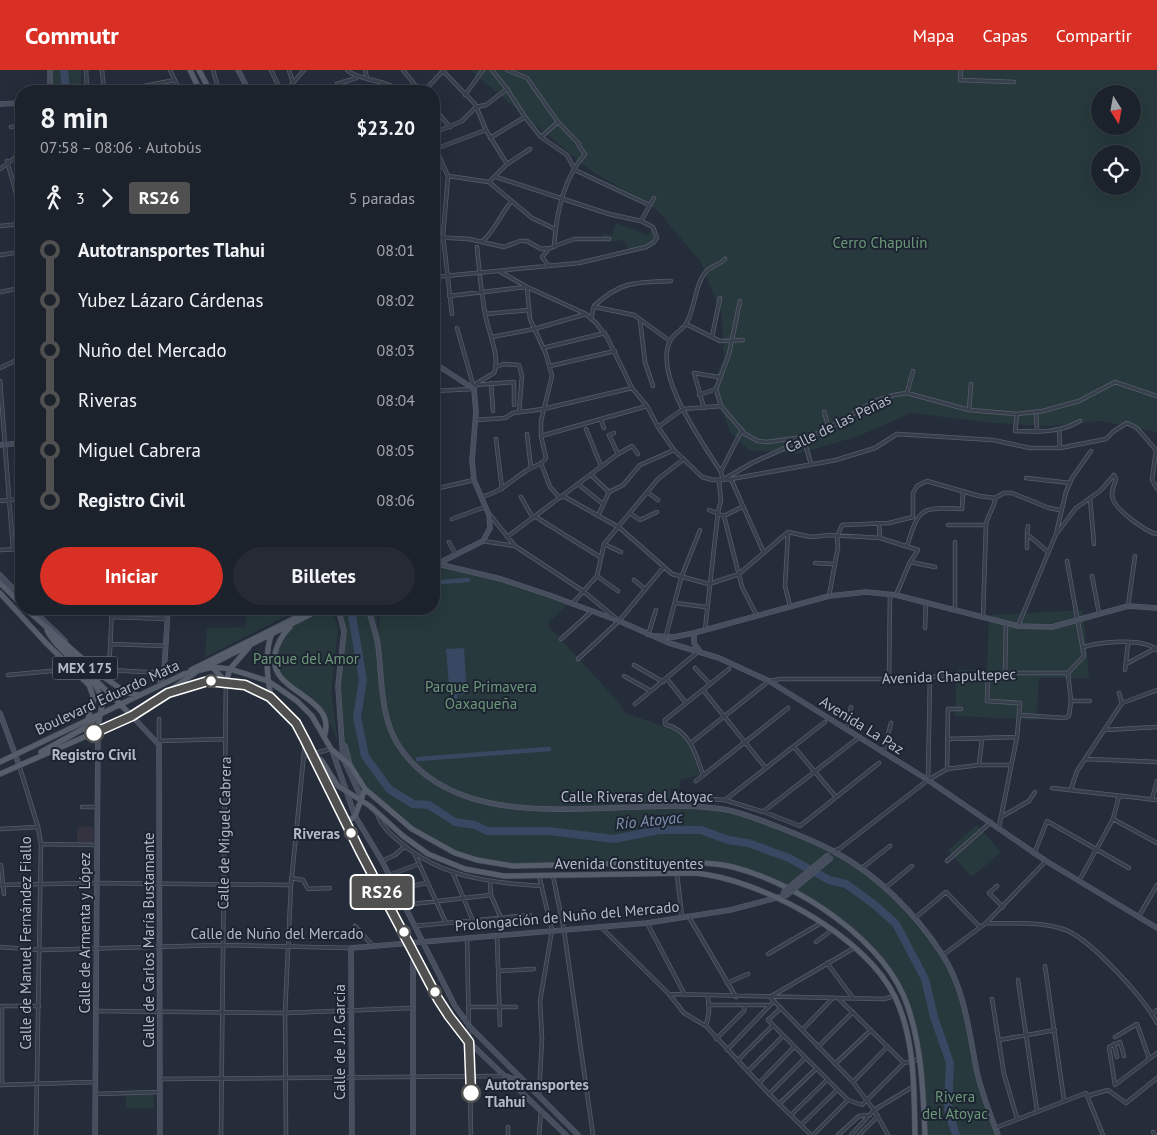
<!DOCTYPE html>
<html lang="es">
<head>
<meta charset="utf-8">
<style>
  :root { --surface:#1c222c; --page:#252a34; --text:#f1f3f6; --muted:#a0a4a9; --line:#3a3f48; --accent:#d93025 }
  body { margin:0; font-family:"PT Sans",sans-serif; background:var(--page); color:var(--text); height:100vh; display:flex; flex-direction:column; font-size:19px; white-space:nowrap }
  * { box-sizing:border-box; margin:0 }
  p { font-size:16px; color:var(--muted) }
  .icon { flex:none; width:28px; height:28px; fill:none; stroke:currentColor; stroke-width:2; stroke-linecap:round; stroke-linejoin:round }
  .map { position:relative; flex:1; overflow:hidden }
  .panel { position:absolute; left:15px; top:15px; width:425px; height:530px; display:flex; flex-direction:column; background:var(--surface); border-radius:20px; box-shadow:0 5px 20px #0002,0 0 0 1px var(--line) }
  .panel>* { flex:none }
  .badge { padding:0 10px; border-radius:4px; font-size:18px; line-height:32px }
  .needle { width:32px; rotate:169deg }
  .tools { position:absolute; left:1091px; top:15px; display:grid; gap:10px }
  .tools a { display:grid; place-items:center; width:50px; height:50px; border-radius:50%; background:var(--surface); box-shadow:0 5px 20px #0002,0 0 0 1px var(--line); font-size:25px }
  .map>.badge { position:absolute; translate:-50% -50%; box-shadow:0 0 0 2px #fff }
  .legs { display:flex; align-items:center; gap:8px; height:55px; padding:0 25px; font-size:16px }
  .legs p { margin-inline-start:auto }
  .head { display:flex; align-items:center; justify-content:space-between; height:85px; padding:0 25px }
  h1 { font-size:28px; font-weight:700; line-height:38px }
  .action { display:flex; gap:10px; margin-top:auto; padding:10px 25px }
  .action a { flex:1; height:58px; border-radius:30px; background:var(--accent); color:#fff; font-size:20px; font-weight:700; line-height:58px; text-align:center }
  .action a+a { background:var(--page); color:var(--text) }
  ul { padding:0 25px; list-style:none }
  li { display:flex; align-items:center; gap:18px; height:50px; font-size:19px }
  li i { display:grid; place-items:center; width:8px; height:100%; margin:0 6px; background:currentColor }
  li i::after { content:''; width:12px; height:12px; margin:-6px; border:4px solid; border-radius:50%; background:var(--surface) }
  li p { margin-inline-start:auto }
  li:first-child i { background:linear-gradient(#0000 50%,currentColor 0) }
  li:last-child i { background:linear-gradient(currentColor 50%,#0000 0) }
  header { display:flex; align-items:center; gap:30px; box-sizing:border-box; height:70px; padding:0 25px; background:var(--accent); color:#fff }
  header strong { font-size:24px }
  nav { display:flex; gap:28px; margin-inline-start:auto; font-size:18px }
  .map>svg:first-child { display:block }
  .medical { fill:#353340 }
  .green { fill:#27393c; fill-rule:evenodd }
  .water { fill:#394862 }
  .lines { fill:none; stroke-linecap:round; stroke-linejoin:round }
  .canal { stroke:#394862; stroke-width:4.5 }
  .river { stroke:#394862; stroke-width:8 }
  .street-casing { stroke:#565d6a; stroke-width:4.5 }
  .secondary-casing { stroke:#565d6a; stroke-width:5.5 }
  .primary-casing { stroke:#414855; stroke-width:6 }
  .street { stroke:#383f4c; stroke-width:3 }
  .secondary { stroke:#474e5e; stroke-width:4.5 }
  .primary { stroke:#565e6c; stroke-width:5 }
  .secondary-bridge-casing { stroke:#565d6a; stroke-width:5.5; stroke-linecap:butt }
  .secondary-bridge { stroke:#474e5e; stroke-width:4.5 }
  .line-1-casing { stroke:#fff; stroke-width:11 }
  .line-1 { stroke:#505050; stroke-width:8 }
  .stop-1-dot { fill:#fff; stroke:#505050; stroke-width:2.5 }
  .labels { text-anchor:middle; dominant-baseline:central; stroke-width:4; stroke-linejoin:round; paint-order:stroke }
  .shield { fill:#1d2431; stroke:#878d9a; stroke-width:1 }
  .shield-label { font-size:14px; font-weight:bold; fill:#b4bac7 }
  .park-label { font-size:15px; fill:#6c9779; stroke:#1d2431 }
  .street-label { font-size:15px; fill:#b4bac7; stroke:#1d2431 }
  .stop-label { font-size:15px; font-weight:bold; fill:#b4bac7; stroke:#1d2431 }
  .water-label { font-size:16px; font-style:italic; fill:#7d8fad; stroke:#1d2431 }
</style>
</head>
<body>
<header>
<strong>Commutr</strong>
<nav><a>Mapa</a><a>Capas</a><a>Compartir</a></nav>
</header>
<div class="map">
<svg width="1157" height="1065" viewBox="0 0 1157 1065">
  <rect width="100%" height="100%" fill="#252d3b"/>
  <path class="medical" d="M80 756 94 757 93 773H77V758Z"/>
  <path class="green" d="M51 0H81V21H52Z
    M470 0H1157V362L1101 351 1048 356 994 353 911 343 859 366 797 384 749 380 730 362 717 328 716 307 724 288 722 245 700 191 656 139 590 100ZM1100 24H1132V56H1100ZM1100 84H1132V116H1100Z
    M616 153 648 165 653 157 657 168 654 172 629 182 624 170 609 172 602 167 604 164 612 166Z
    M434 495 511 514 567 535 547 554 621 635 625 643 677 661 690 672 700 705 680 710V718H670V731L615 736 725 739 759 750 833 781 862 798 915 848 943 885 962 931 977 1002 997 1065H925L923 1013 908 937 886 894 836 849 781 815 732 797 684 792 513 796 476 790 439 775 412 759 363 716 343 673 338 638 344 565 338 539H376L378 561 381 539H434Z
    M247 539H300L205 587 207 558 245 557Z
    M320 539H328L336 550 338 560 331 622 338 672 330 653 312 629 277 604C276 578 280 560 307 549 312 547 317 547 322 543Z
    M1083 540 1089 608H1039L1036 650 955 646 957 600H987L989 545Z
    M977 755 1001 782 972 807 948 780Z
    M126 1025H153L154 1038H126Z"/>
  <path class="water" d="M464 578 467 624 457 625 458 640 451 641 446 579Z"/>
  <g class="lines">
    <path class="canal" d="M441 512 468 510
      M434 514 437 513
      M418 689 549 679"/>
    <path class="river" d="M64 0 66 21
      M351 539 363 610 357 647 365 686 389 719 413 734 429 735 455 752 475 755 487 761H549L614 769 659 760H701L728 770 748 773 789 788 829 810 846 814 875 835 896 854 925 909 934 947 950 993 948 1040 956 1065"/>
    <g class="street-casing">
      <path id="street" d="M86 0 87 21
        M102 0 104 21
        M170 0 180 21
        M213 0 219 21
        M271 0 281 21
        M289 0 293 13
        M347 0C358 11 391 10 397 21
        M365 0 367 8
        M403 0 420 21
        M442 0 475 34 486 60 507 94
        M492 0 507 19 525 47 541 67 567 85 575 100 649 135
        M507 0 527 8 558 52 579 74V76L585 84C563 109 556 144 554 177
        M961 0 960 10 1014 12
        M337 14 356 8
        M119 21 175 10
        M286 21 304 0
        M386 21 391 16
        M424 21 444 0
        M465 25 483 0
        M434 38 450 57
        M11 57 21 56
        M434 63 462 51 476 37 486 35 507 19
        M541 67 558 52
        M490 68 525 47
        M434 75 448 106 489 112
        M435 79 486 60
        M7 91 21 141
        M0 99 21 83
        M434 100 442 97
        M448 106 443 166 452 244
        M489 112 532 148 555 159
        M489 112 507 94 530 79
        M641 151 654 128
        M0 156 21 154
        M434 167 469 169 504 177 520 171H527L541 179 551 178
        M483 171C496 159 500 145 511 132
        M552 177 574 169H609
        M547 181 542 187 548 195
        M0 185 21 182
        M499 201 527 217 586 244 596 253 607 267 632 318 647 336 658 357 674 380 702 407 713 410 731 409 836 390 875 378 897 364 993 370 1030 378H1060L1106 369 1114 361 1127 353 1137 358 1156 380 1152 410 1157 419
        M434 207 579 193 646 177 654 172 657 168 653 157 641 151 609 144 496 107
        M0 222 21 218
        M449 226 526 217
        M740 231 729 284 716 319 721 336 745 364 758 371 767 372 811 366
        M595 237 634 245 670 271
        M485 244 529 240
        M591 249 594 236C621 211 636 212 671 211
        M640 250 645 292 653 316
        M686 254 720 271 743 270
        M457 258 474 318
        M492 267 534 259 586 244
        M712 267 720 228
        M543 278 605 263
        M550 296 615 281
        M496 297 503 294 519 295 522 306 519 342
        M0 298 21 288
        M0 311 13 479
        M491 313 493 341
        M476 315 514 312V335
        M474 319 477 313 494 303C501 287 487 259 485 243 481 221 479 199 477 177
        M434 321 473 319
        M907 323 913 301
        M699 325 716 319
        M704 338 694 303 719 307
        M969 340 971 314
        M824 342 829 358
        M1036 342 1037 362
        M1017 344 1015 361C1037 362 1060 363 1080 351
        M475 350 505 348 513 343 543 339 632 318
        M601 350 604 358
        M658 357 683 339 721 336
        M586 359 601 396
        M1059 359 1060 378
        M614 363 609 365 618 384
        M527 364 531 398
        M541 366 647 336
        M496 369 502 419
        M804 370 811 394
        M541 393 550 417 559 427H565L620 458 672 504 709 514 739 504 788 462 811 467 830 465 880 468 918 480 910 492 896 525
        M721 401 742 360
        M591 405 609 422
        M1114 405 1116 409C1114 416 1110 423 1113 429 1116 440 1146 462 1157 464
        M1026 408 1070 413
        M724 409 752 393 829 358 875 331 894 325 907 323 969 340 1017 344 1043 341 1079 331 1115 312 1157 326
        M731 409 764 483
        M723 410 721 402C703 373 653 305 670 271 673 264 682 260 686 254 695 240 694 218 704 204 710 196 718 196 725 189
        M578 414 603 434
        M434 419 474 410
        M647 422 658 430
        M481 427C500 423 510 411 526 401 533 396 542 395 546 388L541 366V351L552 306 546 284 530 249 527 217
        M521 427 533 448
        M1090 428 1094 474
        M0 431 21 429
        M709 440 724 446 742 517 757 546
        M631 444 640 450 657 442
        M490 445 515 476 583 521 618 550
        M598 446 609 422 623 415 640 395 674 380
        M724 446 742 437
        M536 447 600 487
        M913 447V423L917 416 927 411 979 426 995 428 1004 423H1012L1049 438 1060 440
        M452 449 485 437
        M879 454 880 468
        M948 455H986
        M1028 456 1027 464 1048 482
        M788 462 785 516 790 536
        M1057 463 1076 438 1100 421 1114 405
        M1027 465V478
        M507 467 618 384 632 376 638 384
        M483 471 515 476
        M449 472 456 485
        M604 474 621 482
        M907 476C919 437 921 437 962 439L963 423
        M0 480 21 479
        M910 492 935 497
        M815 493 833 494
        M597 506 618 521
        M1092 506 1099 543
        M634 510 645 519
        M829 526 838 477 837 467 842 455 889 453 913 447
        M675 533 706 537
        M572 534 597 506 604 474 658 409 684 389
        M1128 536 1135 486
        M955 539V472
        M111 547 167 549
        M983 547 986 455C987 445 995 438 995 428
        M1018 556 1056 464 1066 422 1072 408 1091 381
        M925 558 926 532
        M705 560 718 442 721 430 719 411
        M648 565 656 540
        M666 566 681 508 700 460
        M561 569 592 541
        M110 574 166 576
        M1083 577C1100 572 1143 567 1157 580
        M578 589 619 551 663 498
        M1126 594 1156 578
        M634 595 663 612
        M695 598 710 614
        M109 600 164 603
        M1125 600 1128 573
        M1005 603 1006 554
        M988 604 987 631 1020 633 1017 667 999 757
        M8 605 72 599
        M102 606 109 600 112 539
        M624 606 651 621
        M667 609 686 633
        M889 609 890 525
        M703 620 765 697
        M1119 623 1122 633
        M1071 631H1090
        M635 634 699 581
        M1019 645 1065 648 1069 646 1071 631 1068 603
        M159 649V671
        M846 659 851 637
        M1105 660 1157 657
        M947 669 1017 667
        M159 671 226 669
        M692 672 769 611 780 609H889L1005 603H1068L1084 586 1067 491
        M794 677 836 727
        M883 683 891 653
        M304 686 331 679
        M1085 689 1157 692
        M19 695 38 757 41 774 36 1065
        M979 695 982 669
        M947 699 948 639H961
        M703 705C695 682 691 662 665 654V650L729 599
        M928 709 930 607
        M696 711 788 638
        M1052 718 1157 730
        M1071 719 1077 701 1122 633 1157 620
        M681 727 725 730 764 742 800 756 879 693
        M1152 729 1157 711
        M725 730 825 652
        M82 737H98
        M764 741 858 668
        M377 744C382 757 390 764 401 773 441 807 491 813 542 816
        M1001 747 1029 731 1035 722
        M1113 749 1157 773
        M0 759 38 757
        M41 774 96 775
        M833 781 839 779 928 710 947 699 979 695H1011
        M1034 784 1047 751 1129 798
        M415 785 446 853
        M382 791 395 785 405 776
        M947 791 991 752
        M1 795 4 824
        M862 798 890 776
        M453 803 473 851
        M677 804 682 847
        M389 805 419 794
        M553 806 564 860 593 1065
        M291 808 303 810 308 819 330 818
        M1079 811 1113 749 1119 726
        M490 812 491 825 501 848
        M0 815 96 813 291 815
        M997 816 989 823 1003 837
        M885 818 912 796
        M396 819 427 813
        M404 835 491 825
        M1139 846 1157 815
        M689 847 736 927
        M915 848 946 822 980 857
        M647 853 685 925
        M986 853C1011 854 1040 851 1063 859 1089 867 1144 928 1157 953
        M355 856 373 876
        M415 856 530 845
        M602 858 669 924 684 943 706 956 769 1024 811 1065
        M497 866 500 955
        M467 868 471 1065
        M816 872 832 860
        M0 877 40 880 223 875 351 878
        M854 878 770 927 853 1012 874 1040 888 1065
        M768 884 821 853
        M943 885 986 853 1046 791
        M827 893 853 928
        M1045 896 1064 1030
        M498 901 534 899
        M1018 910 1037 1040
        M727 913 748 904
        M669 924 884 929 894 926
        M839 929 904 993 920 989
        M992 929 1004 1004 1017 1048
        M709 935H768
        M0 936H39
        M469 937H516
        M781 938 768 950 848 1030 862 1035 904 993
        M96 941 285 943 412 938
        M1152 944 1157 940
        M706 956 709 942 708 926
        M802 960 833 928
        M1115 967 1137 954 1149 988
        M716 969 744 941 745 935
        M999 970 1055 960
        M1114 974 1117 987
        M818 977 853 942
        M727 980 774 931
        M1124 986 1120 972 1109 977 1115 1015 1157 983
        M738 990 773 955
        M835 994 871 960
        M748 1001 783 966
        M160 1009 505 1006
        M853 1012 887 977
        M759 1013 794 977
        M0 1015 95 1012
        M2 1015V936
        M96 1024 160 1022
        M769 1024 805 988
        M539 1025 542 969 540 931 552 860 539 806
        M1087 1026 1108 1020 1126 1033 1157 1008
        M779 1034 816 999
        M791 1045 827 1010
        M801 1055 837 1020
        M508 1057V1065
        M995 1058 1086 1023 1103 1065
        M1153 1062 1155 1065
        M221 1065 226 612
        M286 1065 285 943 291 815 305 673
        M539 1065 541 1041
        M813 1065 848 1030
        M838 1065 859 1046 870 1045
        M851 1065 874 1040 914 1016
        M859 1065 878 1046"/>
    </g>
    <g class="secondary-casing">
      <path id="secondary" d="M50 0V21
        M238 0 249 21
        M0 34 21 33
        M434 293 474 319 476 342 472 391 474 410 489 445 490 458 483 471 439 493
        M0 375 21 373
        M434 493 501 509 549 525 619 551 669 573 719 588 769 611 928 710 1046 791 1157 858
        M0 505 21 527
        M32 539 65 571
        M338 539 344 561 338 616 343 688 362 729
        M368 539C372 551 376 563 378 575 382 606 380 645 397 673 461 776 624 724 722 739 742 742 762 751 781 758 798 765 817 772 833 781 877 804 915 843 942 884 965 919 969 962 977 1002 982 1024 990 1044 998 1065
        M694 563V573L699 580
        M656 566 674 567 694 563 829 526 866 522 896 525 1018 556 1052 557 1128 536 1157 538
        M159 616 164 603 168 539
        M0 643 19 695
        M132 646 159 675 160 1065
        M345 676 350 695
        M332 680 355 746 382 791 455 936 471 958 578 1065
        M312 683 362 785 449 946 469 972 566 1065
        M506 1006 525 1013
        M95 1065 98 661
        M352 1065 351 878 647 853 730 840 787 825
        M413 1065V891L417 885"/>
    </g>
    <g class="primary-casing">
      <path id="primary" d="M190 0 200 21
        M199 0 210 21
        M0 513 21 534
        M0 523 46 573 89 615 94 629 88 649
        M26 539 102 606 127 623 139 625
        M290 557C283 564 277 574 275 584 267 624 339 625 324 667
        M47 560C58 584 102 607 102 635 101 641 98 652 98 661
        M56 571 132 646
        M206 597 321 539
        M213 598 226 612
        M191 600 313 539
        M226 612 230 599 249 577
        M172 619 196 602
        M271 627C267 607 264 583 272 563
        M41 682 90 655 96 646
        M0 692 184 604 213 597 230 599 268 611 277 617 297 631 312 646 331 679 350 695 365 719 412 759 455 783 477 790 513 796 684 792C700 793 717 793 733 797 799 814 886 871 908 937 922 979 923 1022 925 1065
        M0 704 132 646 167 623 208 611 226 612 245 615 271 627 296 653 312 683 322 691 338 716 370 736 403 766 428 784 465 799 504 806 695 803C760 809 866 866 895 927 915 969 914 1019 915 1065
        M346 753 355 746 365 719"/>
    </g>
    <use href="#street" class="street"/>
    <use href="#secondary" class="secondary"/>
    <use href="#primary" class="primary"/>
    <g class="secondary-bridge-casing">
      <path id="secondary-bridge" d="M783 822 828 785
        M787 825 831 788"/>
    </g>
    <use href="#secondary-bridge" class="secondary-bridge"/>
  </g>
  <g class="lines">
    <g class="line-1-casing">
      <path id="line-1" d="M94 663 132 646 168 623 208 611 245 615 270 627 296 653 305 670 362 785 438 929 449 946 469 972 471 1023"/>
    </g>
    <use href="#line-1" class="line-1"/>
  </g>
  <g class="stop-1-dot">
    <circle cx="211" cy="611" r="6"/>
    <circle cx="94" cy="663" r="9"/>
    <circle cx="351" cy="763" r="6"/>
    <circle cx="404" cy="862" r="6"/>
    <circle cx="435" cy="922" r="6"/>
    <circle cx="471" cy="1023" r="9"/>
  </g>
  <g class="labels">
    <rect class="shield" x="52.5" y="586.5" width="65" height="23" rx="4"/>
    <g class="shield-label">
      <text x="85" y="598">MEX 175</text>
    </g>
    <g class="park-label">
      <text x="880" y="172">Cerro Chapulín</text>
      <text x="306" y="588">Parque del Amor</text>
      <text x="481" y="616">Parque Primavera<tspan x="481" dy="17">Oaxaqueña</tspan></text>
      <text x="955" y="1026">Rivera<tspan x="955" dy="17">del Atoyac</tspan></text>
    </g>
    <g class="street-label">
      <text transform="translate(838 353) rotate(-26)">Calle de las Peñas</text>
      <text transform="translate(949 606) rotate(-2)">Avenida Chapultepec</text>
      <text transform="translate(107 627) rotate(-25)">Boulevard Eduardo Mata</text>
      <text transform="translate(862 655) rotate(32)">Avenida La Paz</text>
      <text x="637" y="726">Calle Riveras del Atoyac</text>
      <text transform="translate(224 763) rotate(-89)">Calle de Miguel Cabrera</text>
      <text x="629" y="793">Avenida Constituyentes</text>
      <text transform="translate(567 846) rotate(-5)">Prolongación de Nuño del Mercado</text>
      <text transform="translate(84 863) rotate(-90)">Calle de Armenta y López</text>
      <text x="277" y="863">Calle de Nuño del Mercado</text>
      <text transform="translate(148 870) rotate(-90)">Calle de Carlos María Bustamante</text>
      <text transform="translate(25 873) rotate(-90)">Calle de Manuel Fernández Fiallo</text>
      <text transform="translate(339 972) rotate(-90)">Calle de J.P. García</text>
    </g>
    <g class="stop-label">
      <text x="94" y="684">Registro Civil</text>
      <text x="340" y="763" text-anchor="end">Riveras</text>
      <text x="485" y="1014" text-anchor="start">Autotransportes<tspan x="485" dy="17">Tlahui</tspan></text>
    </g>
    <g class="water-label">
      <text transform="translate(649 750) rotate(-6)">Río Atoyac</text>
    </g>
  </g>
</svg>
<div class="tools">
<a><svg class="needle" viewBox="-14 -14 28 28"><path d="M0-13l5 13h-10z" fill="#e53935"/><path d="M0 13l5-13h-10z" fill="#a0a4a9"/></svg></a>
<a><svg class="icon" aria-label="locate" viewBox="0 0 24 24"><circle cx="12" cy="12" r="6"/><path d="M12 2v4M12 18v4M2 12h4M18 12h4"/></svg></a>
</div>
<b class="badge" style="left:382px;top:822px;background:#505050;color:#fff">RS26</b>
<section class="panel">
<div class="head"><div><h1>8 min</h1><p>07:58 – 08:06 · Autobús</p></div><b>$23.20</b></div>
<div class="legs"><svg class="icon" aria-label="walk" viewBox="0 0 24 24"><circle cx="13" cy="4" r="2"/><path d="M13 8l-2 6 4 7M11 14l-3 7M7 12l3-4h3l4 4"/></svg>3<svg class="icon" aria-label="forward" viewBox="0 0 24 24"><path d="M9 5l7 7-7 7"/></svg><b class="badge" style="background:#505050;color:#fff">RS26</b><p>5 paradas</p></div>
<ul>
<li><i style="color:#505050"></i><b>Autotransportes Tlahui</b><p>08:01</p></li>
<li><i style="color:#505050"></i><span>Yubez Lázaro Cárdenas</span><p>08:02</p></li>
<li><i style="color:#505050"></i><span>Nuño del Mercado</span><p>08:03</p></li>
<li><i style="color:#505050"></i><span>Riveras</span><p>08:04</p></li>
<li><i style="color:#505050"></i><span>Miguel Cabrera</span><p>08:05</p></li>
<li><i style="color:#505050"></i><b>Registro Civil</b><p>08:06</p></li>
</ul>
<div class="action"><a>Iniciar</a><a>Billetes</a></div>
</section>
</div>
</body>
</html>
